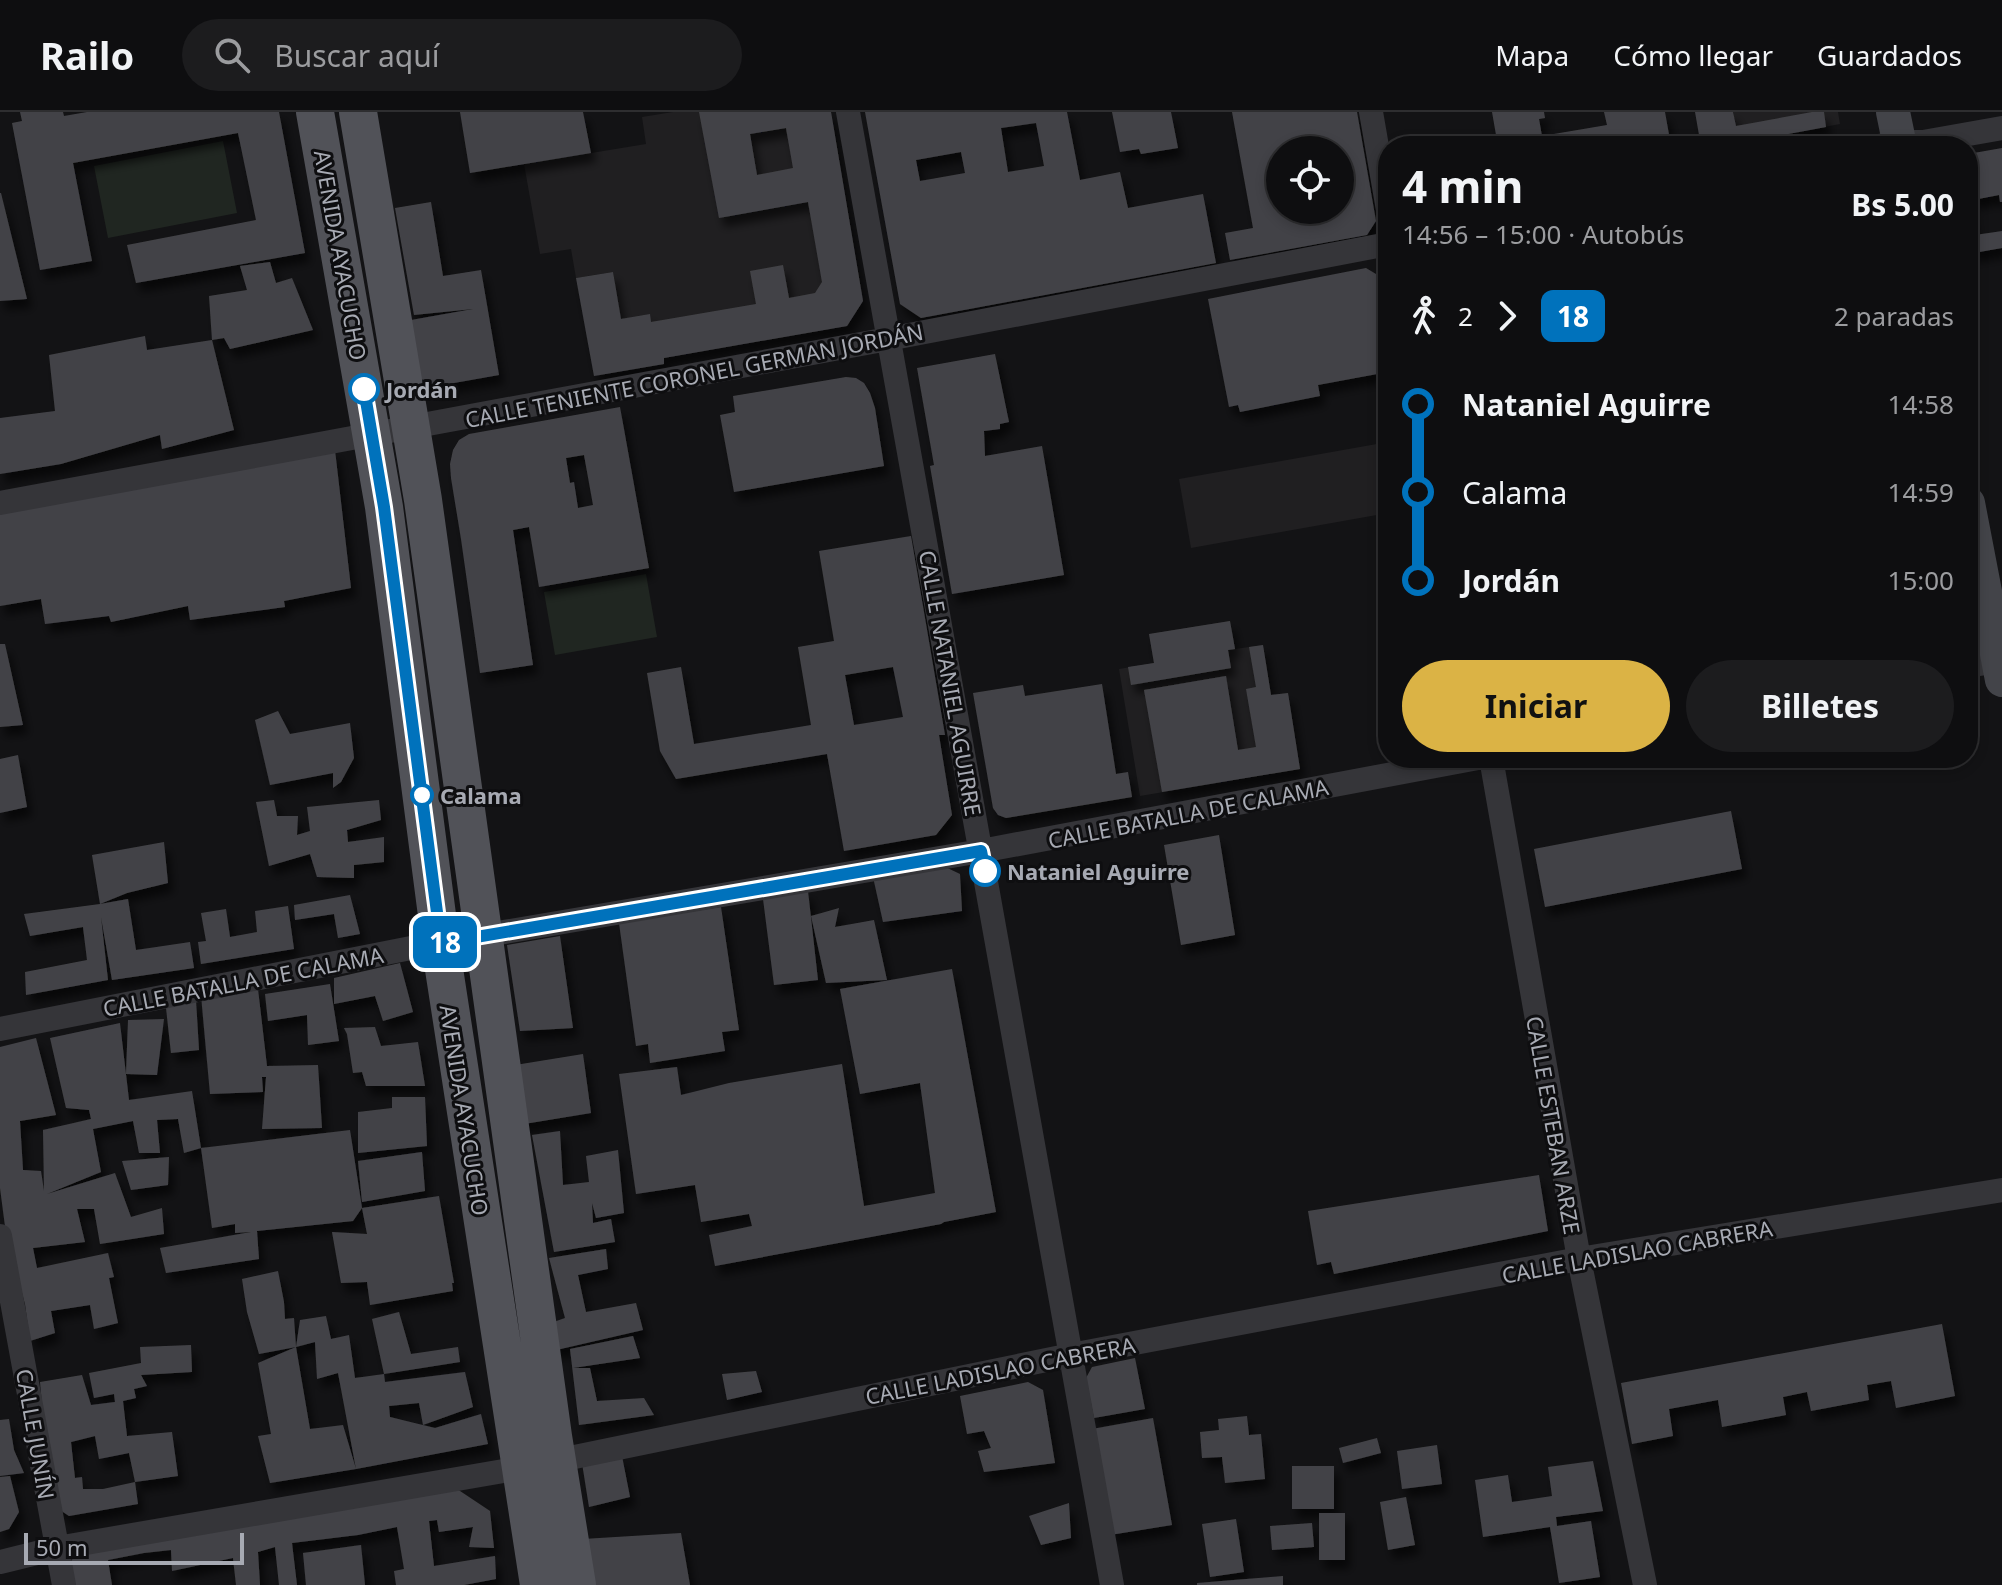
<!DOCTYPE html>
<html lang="es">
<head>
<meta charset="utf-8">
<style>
  :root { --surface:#0e0e10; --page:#1c1c1e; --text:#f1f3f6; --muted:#9b9c9f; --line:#2e2e30; --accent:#dbb345 }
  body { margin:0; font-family:"Noto Sans",sans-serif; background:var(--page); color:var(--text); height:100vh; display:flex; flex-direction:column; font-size:30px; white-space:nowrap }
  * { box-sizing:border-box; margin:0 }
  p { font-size:26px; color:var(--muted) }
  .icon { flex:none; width:44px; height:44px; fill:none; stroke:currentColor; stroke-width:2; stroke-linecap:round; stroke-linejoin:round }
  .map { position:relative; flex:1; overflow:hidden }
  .panel { position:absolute; left:1378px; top:24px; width:600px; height:632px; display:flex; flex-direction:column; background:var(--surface); border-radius:32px; box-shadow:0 4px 12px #0003,0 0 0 2px var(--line) }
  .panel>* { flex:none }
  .badge { padding:0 16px; border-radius:12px; font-size:28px; line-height:52px }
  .fabs { position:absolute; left:1266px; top:24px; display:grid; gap:16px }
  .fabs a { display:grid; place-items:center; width:88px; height:88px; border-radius:50%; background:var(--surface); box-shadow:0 4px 12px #0003,0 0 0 2px var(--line); font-size:40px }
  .scale { position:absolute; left:24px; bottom:20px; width:220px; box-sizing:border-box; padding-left:8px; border:4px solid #a7aab3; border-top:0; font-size:22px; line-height:28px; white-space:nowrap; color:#a7aab3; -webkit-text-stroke:6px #0e0e10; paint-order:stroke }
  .map>.badge { position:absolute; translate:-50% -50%; box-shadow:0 0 0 4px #fff }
  .legs { display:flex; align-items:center; gap:12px; height:88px; padding:0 24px; font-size:26px }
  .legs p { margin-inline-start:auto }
  .summary { display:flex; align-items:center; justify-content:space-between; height:136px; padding:0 24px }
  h1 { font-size:44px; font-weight:700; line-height:60px }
  .button { display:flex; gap:16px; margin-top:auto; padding:16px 24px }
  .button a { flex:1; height:92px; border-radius:48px; background:var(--accent); color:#111; font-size:32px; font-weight:700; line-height:92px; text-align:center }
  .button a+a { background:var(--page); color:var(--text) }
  ul { padding:0 24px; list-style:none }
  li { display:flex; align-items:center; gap:28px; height:88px; font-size:30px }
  li i { display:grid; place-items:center; width:12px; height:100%; margin:0 10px; background:currentColor }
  li i::after { content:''; width:20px; height:20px; margin:-10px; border:6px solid; border-radius:50%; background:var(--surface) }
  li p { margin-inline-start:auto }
  li:first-child i { background:linear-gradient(#0000 50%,currentColor 0) }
  li:last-child i { background:linear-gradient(currentColor 50%,#0000 0) }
  header { display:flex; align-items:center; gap:48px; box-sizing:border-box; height:112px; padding:0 40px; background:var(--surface); border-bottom:2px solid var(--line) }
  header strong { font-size:38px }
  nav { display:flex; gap:44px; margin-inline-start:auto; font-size:28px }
  .search { width:560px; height:72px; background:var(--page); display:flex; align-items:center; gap:20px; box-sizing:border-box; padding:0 28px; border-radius:44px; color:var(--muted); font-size:30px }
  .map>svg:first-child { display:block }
  .built { fill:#201f21 }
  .green { fill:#202621 }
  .building { fill:#434347; fill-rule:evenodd; filter:url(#shadow) }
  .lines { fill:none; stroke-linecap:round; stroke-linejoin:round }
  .street { stroke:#353539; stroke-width:24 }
  .secondary { stroke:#434449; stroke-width:34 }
  .primary { stroke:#515258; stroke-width:38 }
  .line-1-casing { stroke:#fff; stroke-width:18 }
  .line-1 { stroke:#0072bc; stroke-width:12 }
  .stop-1-dot { fill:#fff; stroke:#0072bc; stroke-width:4 }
  .labels { text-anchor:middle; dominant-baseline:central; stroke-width:6; stroke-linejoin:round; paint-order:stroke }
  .street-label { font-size:22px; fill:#a7aab3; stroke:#0e0e10 }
  .stop-label { font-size:22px; font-weight:bold; fill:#a7aab3; stroke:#0e0e10; text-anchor:start }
</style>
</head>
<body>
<header>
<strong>Railo</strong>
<div class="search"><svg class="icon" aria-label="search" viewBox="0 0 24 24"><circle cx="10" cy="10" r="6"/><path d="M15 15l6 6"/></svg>Buscar aquí</div>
<nav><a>Mapa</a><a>Cómo llegar</a><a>Guardados</a></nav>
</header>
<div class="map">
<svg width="2002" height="1473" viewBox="0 0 2002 1473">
  <defs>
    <filter id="shadow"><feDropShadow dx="5" dy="9" stdDeviation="4" flood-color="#0009"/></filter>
  </defs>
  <rect width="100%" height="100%" fill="#131315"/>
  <path class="built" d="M673 0H831L863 189 847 214 664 246 621 207 613 160 576 166 571 137 540 142 524 52 646 32 642 5Z
    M1733 0H1838L1840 12 1739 31Z
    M1388 330V401L1191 436 1179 367Z
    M1230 509 1235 537 1263 533 1271 583 1288 581 1300 657 1140 684 1119 557 1154 551 1149 522Z"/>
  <path class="green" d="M223 29 237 101 108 126 94 54Z
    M646 462 657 525 555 543 544 480Z"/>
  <path class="building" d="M20 0H63L64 4 87 0H279L305 141 136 171 127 133 256 108 238 21 73 51 92 149 40 158 12 11 22 9Z
    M460 0H583L591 41 470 61Z
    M699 0H831L863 189 847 214 664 246V252L594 264 576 166 613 160 621 207 650 202 651 210 756 192 750 159 783 153 789 186 815 181 822 170 808 90 719 106ZM786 16 793 56 757 63 750 22Z
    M865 0H1067L1080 68 1120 60 1128 96 1203 82 1216 151 921 206 900 192ZM1036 11 1044 54 1008 60 1001 16ZM961 40 965 61 920 69 916 48Z
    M1112 0H1171L1178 36 1141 42 1139 37 1120 40Z
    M1232 0H1357L1376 109 1367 123 1230 148 1225 121 1253 116ZM1280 38H1340V98H1280Z
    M1492 0H1544L1545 6 1539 7 1542 24 1607 13 1604 0H1665L1671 34H1498Z
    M1695 0H1733L1736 14 1812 0H1824L1826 15 1724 34H1701Z
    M2002 36V90H2000L1999 83 1968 89V42Z
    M0 81H1L27 187 0 189Z
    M431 90 443 164 481 158 499 263 437 274 427 272 419 264 411 208 473 197 414 203 395 96Z
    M1968 90H1970L1975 123 2002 119V136L1968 142Z
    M270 150 276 171 292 166 313 218 230 237 224 226 212 228 209 184 247 178 240 154Z
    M1366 156 1386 168 1388 177V260L1318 273 1320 284 1240 300 1238 293 1229 295 1208 187Z
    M145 224 147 238 212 228 234 318 162 337 160 323 61 352 0 362V306L55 299 49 243Z
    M995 242 1009 310 1000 312V317L984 319 985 344 1042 334 1064 463 952 482 930 354 934 353 917 256Z
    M846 265 856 266 864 271 870 281 875 296 884 354 734 380 720 303 735 300 733 284Z
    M620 295 649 456 539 475 529 415 513 418 533 553 480 561 461 427 451 366 450 352 453 338 459 328 469 322ZM584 343 593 393 578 396 574 370 570 371 566 346Z
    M335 338 351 476 284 489 285 495 190 508 188 494 111 510 109 504 45 512 41 487 0 494V402Z
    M911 424 945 623H939L952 703 936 723 844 739 827 642 676 667 660 639 647 561 681 555 694 632 811 613 798 535 834 529 819 439ZM893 555 903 605 854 613 845 563Z
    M1230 509 1235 537 1228 538 1231 556 1131 573 1128 555 1154 551 1149 522Z
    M0 532H5L23 613 0 615Z
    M1263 533 1271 583 1288 581 1300 657 1162 680 1144 578 1226 564 1238 638 1256 635 1246 577 1256 575 1249 535Z
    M1102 572 1116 662 1128 660 1132 685 1006 706 998 703 993 696 973 581 1023 573 1025 584Z
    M278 599 290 622 350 611 354 646 341 670 333 676V661L270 673 255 608Z
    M18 643 27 695 0 701V647Z
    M274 688 277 704H298L297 723 310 719 307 695 379 688 381 708 347 718 348 730 384 725V750L354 753V766L317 765 310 742 269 754 256 690Z
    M1731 699 1742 757 1545 795 1534 737Z
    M1219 723 1235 823 1181 833 1164 733Z
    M164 730 168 771 127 781 100 792 128 787 136 838 190 830 194 856 112 868 101 805 108 868 26 883 25 860 87 848 83 815 30 824 24 802 100 792 92 743Z
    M939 752 960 762 962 799 883 810 873 765Z
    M808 779 818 868 774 873 763 787Z
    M350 783 360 822 338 826 334 802 295 808 294 793Z
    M288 794 294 837 201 852 198 830 206 829 201 801 226 797 230 825 257 820 255 799Z
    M721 795 739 918 722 920 725 939 650 951 648 932 636 934 619 811Z
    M839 796 835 815 874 808 887 868 826 871 811 804Z
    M560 824 573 916 520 919 507 833Z
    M400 851 413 900 383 909 375 884 334 892V866Z
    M952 857 996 1100 944 1110 941 1112 715 1154 709 1123 752 1114 749 1102 701 1110 695 1073 636 1082 619 962 677 955 681 983 729 971 842 952 864 1094 935 1081 920 971 860 982 840 877Z
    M330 872 339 929 308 933 307 903 268 909 265 882Z
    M258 877 267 954 318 953 322 1016 262 1017 266 965H262L263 980 210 982 201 883Z
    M196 888 199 938 171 941 166 896Z
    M164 907 157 963 126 962 128 908Z
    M120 911 129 988 192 979 201 1036 184 1041 178 1007 157 1008 160 1041H139L133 1009 93 1017 101 1060 47 1082 115 1061 131 1105 162 1096 164 1122 100 1132 94 1097H77L85 1130 33 1136 37 1156 108 1141 114 1165 109 1166 118 1211 94 1217 90 1193 51 1199 55 1221 30 1229 25 1192 6 1122 0 1076V935L36 926 56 1003 20 1009 23 1058 41 1059 44 1079 43 1018 91 1007 89 998 66 996 50 926Z
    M375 915 381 934 418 930 425 974H366L362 960 353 961 347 922 344 916Z
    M583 942 591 1001 518 1013 509 954Z
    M392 985H425L427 1034 358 1041V1000L392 996Z
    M350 1018 362 1096 439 1084 454 1171H452L453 1179 370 1193 367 1170 341 1171 332 1120 367 1122 362 1096 353 1109 257 1119 259 1147 166 1161 160 1136 251 1120 235 1121V1112L212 1116 201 1036Z
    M560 1019 563 1073 589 1070 586 1044 618 1038 624 1101 596 1106 592 1091 593 1111 611 1107 615 1130 554 1140 532 1023Z
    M422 1040 425 1079 362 1090 358 1049Z
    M169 1045 168 1073 131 1078 122 1049Z
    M1539 1063 1548 1119 1334 1162 1331 1150 1317 1153 1308 1099Z
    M606 1137 608 1157 578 1163 586 1200 636 1191 643 1218 552 1239 545 1213 565 1206 549 1146Z
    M278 1159 284 1190 285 1207 294 1206 296 1235 259 1242 247 1200 242 1167Z
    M399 1200 411 1242 458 1235 460 1250 384 1262 372 1207Z
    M326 1204 331 1227 349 1223 355 1266 384 1262 385 1270 465 1260 473 1295 423 1313 419 1291 389 1294 390 1305 435 1316 481 1302 488 1332 356 1357 338 1261 317 1267 315 1230 296 1235 310 1317 343 1313 356 1357 270 1371 258 1324 271 1322 258 1251 296 1235 300 1208Z
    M1942 1212 1955 1284 1896 1296 1891 1269 1867 1273 1869 1288 1811 1299 1807 1280 1783 1285 1786 1303 1722 1315 1718 1288 1669 1297 1673 1324 1632 1332 1621 1271Z
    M633 1224 640 1246 573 1256H590L597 1289 644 1286 654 1303 579 1313 570 1237Z
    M191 1233 192 1260 141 1263 147 1274 134 1277 136 1286 123 1289 127 1324 172 1320 178 1364 135 1370 129 1341 99 1347 95 1324 71 1330 75 1366 82 1365 83 1377H103L135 1370 138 1392 69 1404 51 1392 40 1270 82 1263 91 1293 115 1290 114 1282 94 1286 89 1261 141 1251 140 1235Z
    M1135 1246 1145 1297 1094 1306 1086 1266 1092 1255Z
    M756 1259 762 1280 727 1288 722 1262Z
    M1028 1270 1043 1278 1055 1351 984 1360 978 1339 991 1336 984 1319 967 1322 960 1284Z
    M1247 1304 1249 1323 1261 1322 1265 1367 1225 1371 1222 1345 1202 1346 1200 1320 1219 1318 1218 1307Z
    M1153 1306 1172 1413 1110 1423 1092 1317Z
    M9 1307 14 1338 24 1361 0 1364V1308Z
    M1377 1326 1381 1341 1343 1351 1339 1336Z
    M1437 1333 1442 1372 1402 1377 1397 1339Z
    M622 1344 630 1385 589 1395 582 1351Z
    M1593 1349 1603 1399 1556 1405 1557 1414 1591 1409 1600 1465 1559 1471 1550 1415 1483 1425 1475 1368 1508 1363 1512 1390 1552 1384 1548 1355Z
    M1292 1354H1334V1397H1292Z
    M10 1364 19 1400 9 1417 0 1420V1365Z
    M457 1377 490 1399 494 1436 469 1435 473 1415 439 1420 437 1408 429 1409 434 1454 495 1444 496 1467 464 1473H396L394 1459 404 1457 397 1415 358 1423 292 1431 297 1473H279L275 1435 258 1440 260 1473H236L233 1446 172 1459 171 1438 144 1441 108 1448 112 1473H70L69 1452 78 1439Z
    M1406 1385 1415 1433 1388 1438 1380 1390Z
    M1069 1391 1071 1426 1041 1433 1029 1404Z
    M1319 1401H1345V1448H1319Z
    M1236 1407 1244 1460 1210 1465 1202 1412Z
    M1312 1411 1314 1435 1272 1438 1270 1414Z
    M681 1421 690 1473H591L583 1427Z
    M361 1433 365 1473H306L303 1441Z
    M1283 1464V1473H1197V1471Z"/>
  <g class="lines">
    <path class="street" d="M848 0 1112 1473
      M1371 0 1388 98
      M1879 34 1899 30H1923L2002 16
      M0 391 888 227 1388 132
      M1968 554 2002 548
      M1491 646 1579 1147 1645 1473
      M0 917 416 835 981 739 1478 646
      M0 1124 64 1473
      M0 1450 57 1436 521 1356 1071 1243 1579 1147 2002 1078"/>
    <path class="secondary" d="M1893 0 1900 34
      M1968 391 2002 568"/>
    <path class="primary" d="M315 0 384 395 444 857 539 1473
      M358 0 423 388 553 1324 577 1473"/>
  </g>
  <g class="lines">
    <g class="line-1-casing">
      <path id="line-1" d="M364 277 384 395 441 831 981 739 985 759"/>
    </g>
    <use href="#line-1" class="line-1"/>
  </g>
  <g class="stop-1-dot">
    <circle cx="364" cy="277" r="14"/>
    <circle cx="422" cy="683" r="10"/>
    <circle cx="985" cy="759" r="14"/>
  </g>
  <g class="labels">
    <g class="street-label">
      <text transform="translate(341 143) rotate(80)">AVENIDA AYACUCHO</text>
      <text transform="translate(694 263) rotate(-11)">CALLE TENIENTE CORONEL GERMAN JORDÁN</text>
      <text transform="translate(951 571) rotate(80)">CALLE NATANIEL AGUIRRE</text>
      <text transform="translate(1188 701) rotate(-11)">CALLE BATALLA DE CALAMA</text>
      <text transform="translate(243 869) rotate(-11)">CALLE BATALLA DE CALAMA</text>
      <text transform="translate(465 998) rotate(81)">AVENIDA AYACUCHO</text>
      <text transform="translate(1554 1013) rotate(80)">CALLE ESTEBAN ARZE</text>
      <text transform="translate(1637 1139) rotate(-10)">CALLE LADISLAO CABRERA</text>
      <text transform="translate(1000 1258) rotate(-11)">CALLE LADISLAO CABRERA</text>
      <text transform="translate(36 1322) rotate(80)">CALLE JUNÍN</text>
    </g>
    <g class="stop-label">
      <text x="386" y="277">Jordán</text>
      <text x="440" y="683">Calama</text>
      <text x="1007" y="759">Nataniel Aguirre</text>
    </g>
  </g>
</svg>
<div class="fabs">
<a><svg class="icon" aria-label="locate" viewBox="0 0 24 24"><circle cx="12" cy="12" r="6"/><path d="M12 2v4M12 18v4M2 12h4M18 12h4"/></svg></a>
</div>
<div class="scale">50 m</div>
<b class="badge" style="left:445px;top:830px;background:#0072bc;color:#fff">18</b>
<section class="panel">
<div class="summary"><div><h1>4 min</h1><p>14:56 – 15:00 · Autobús</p></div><b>Bs 5.00</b></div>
<div class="legs"><svg class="icon" aria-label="walk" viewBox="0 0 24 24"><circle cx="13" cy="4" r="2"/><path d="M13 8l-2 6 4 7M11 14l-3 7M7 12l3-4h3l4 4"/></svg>2<svg class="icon" aria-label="forward" viewBox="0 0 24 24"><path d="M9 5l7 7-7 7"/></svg><b class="badge" style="background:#0072bc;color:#fff">18</b><p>2 paradas</p></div>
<ul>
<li><i style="color:#0072bc"></i><b>Nataniel Aguirre</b><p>14:58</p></li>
<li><i style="color:#0072bc"></i><span>Calama</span><p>14:59</p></li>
<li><i style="color:#0072bc"></i><b>Jordán</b><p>15:00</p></li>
</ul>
<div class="button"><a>Iniciar</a><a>Billetes</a></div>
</section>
</div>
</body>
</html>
